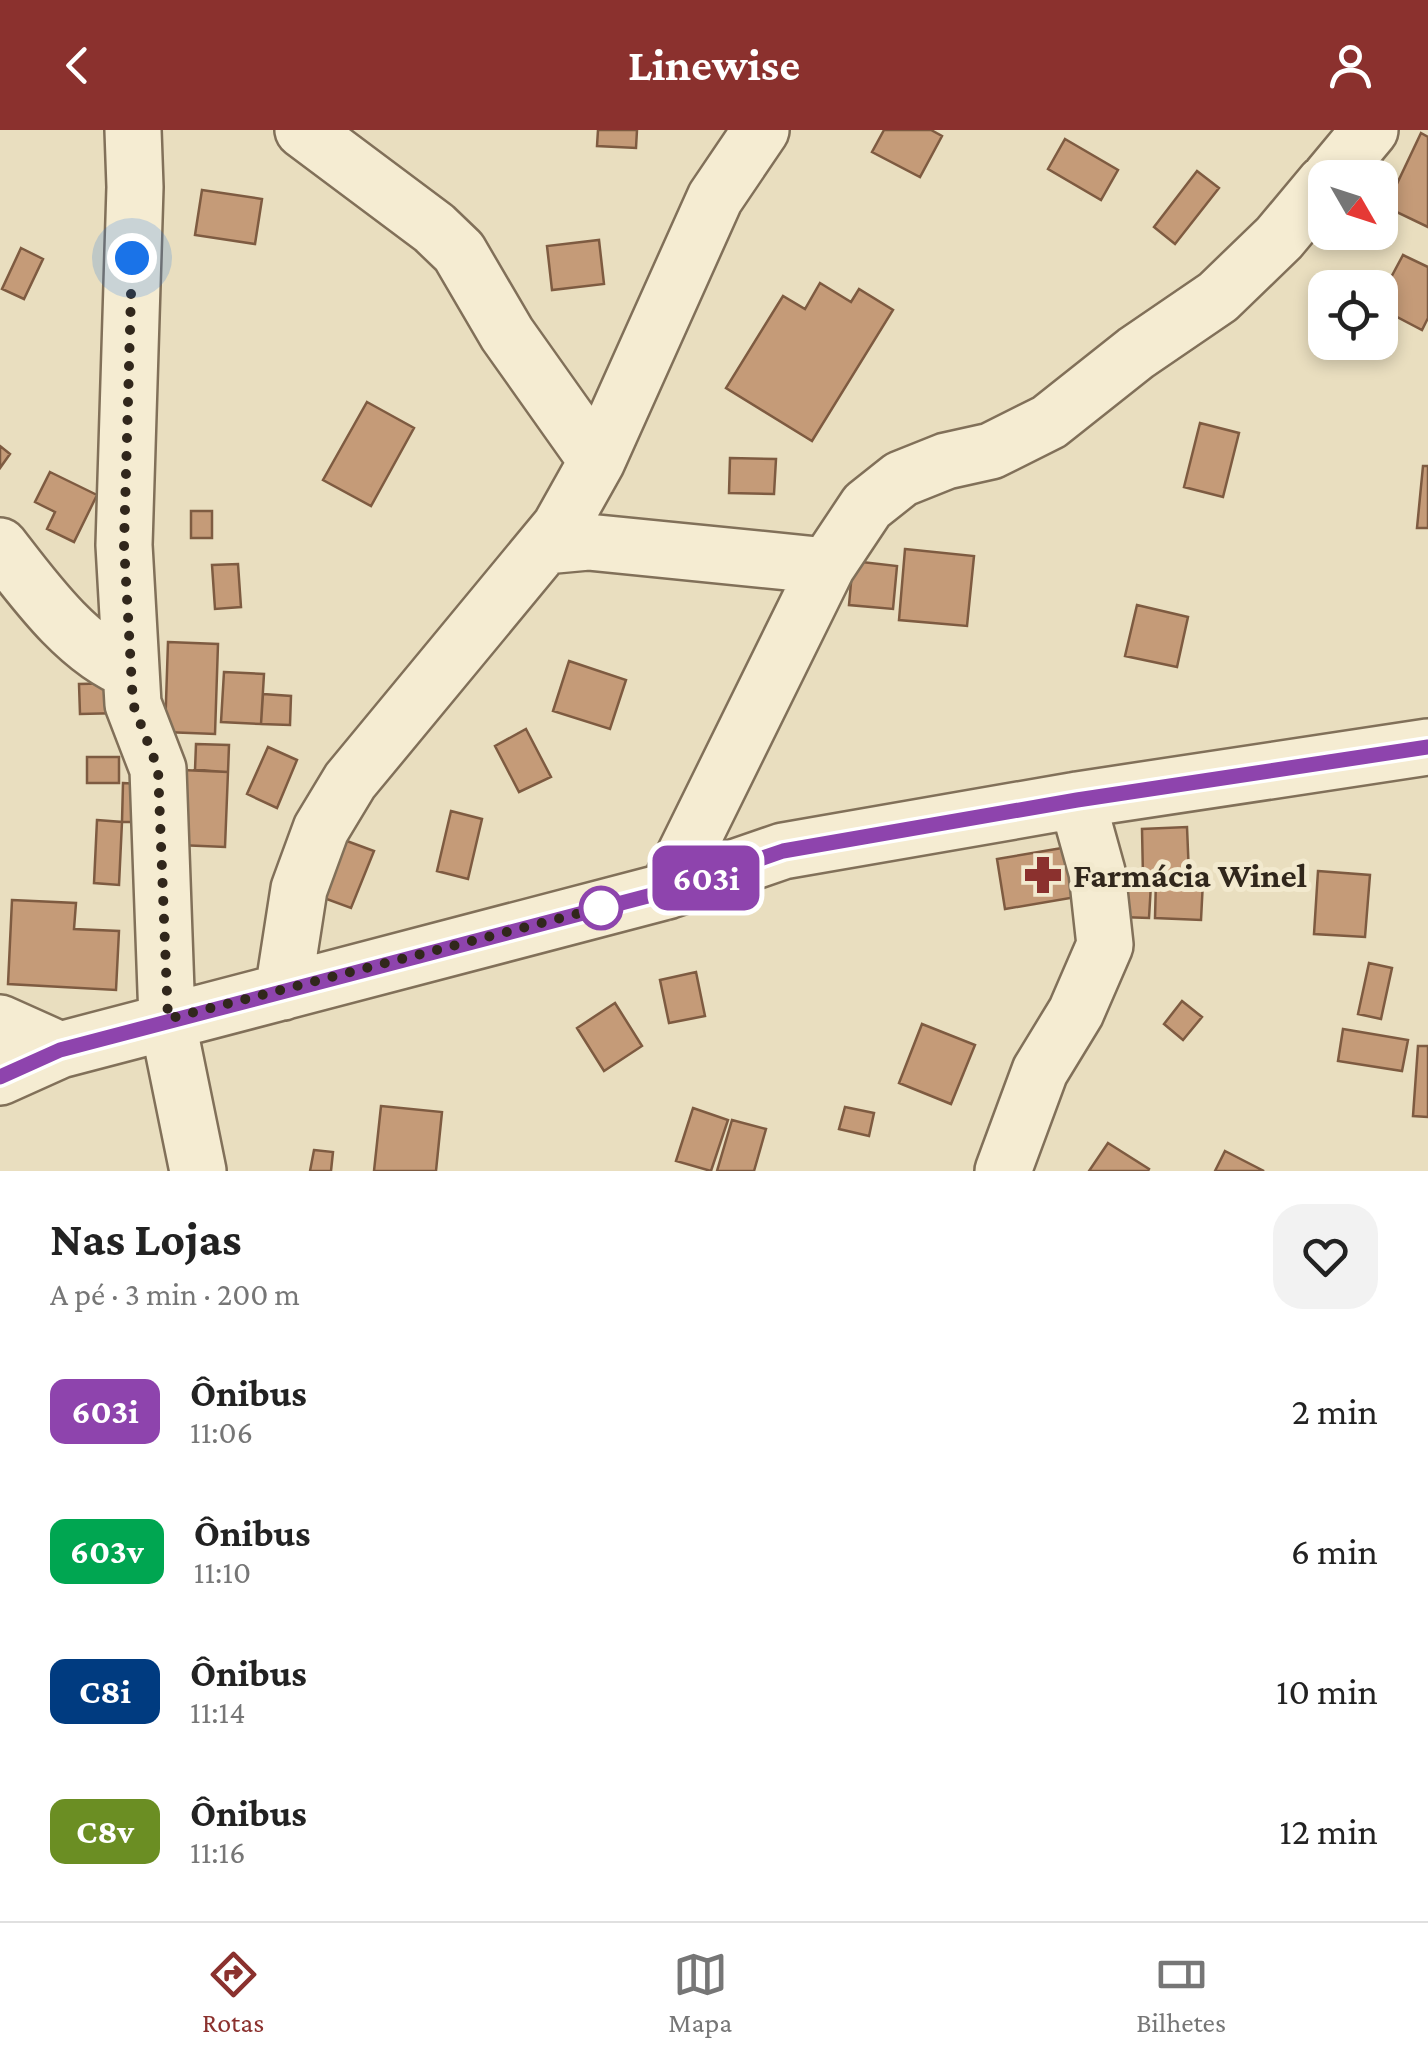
<!DOCTYPE html>
<html lang="pt">
<head>
<meta charset="utf-8">
<style>
  :root { --surface:#fff; --page:#f2f2f2; --text:#222; --muted:#767676; --line:#e0e0e0; --accent:#8b312e }
  body { margin:0; font-family:"Crimson Pro",serif; background:var(--page); color:var(--text); height:100vh; display:flex; flex-direction:column; font-size:38px; white-space:nowrap }
  * { box-sizing:border-box; margin:0 }
  p { font-size:32px; color:var(--muted) }
  .icon { flex:none; width:55px; height:55px; fill:none; stroke:currentColor; stroke-width:2; stroke-linecap:round; stroke-linejoin:round }
  .map { position:relative; height:1041px; overflow:hidden }
  .drawer { display:flex; flex-direction:column; background:var(--surface); flex:1 }
  .drawer>* { flex:none }
  .badge { padding:0 20px; border-radius:15px; font-size:35px; line-height:65px }
  .needle { width:65px; rotate:129deg }
  .controls { position:absolute; left:1308px; top:30px; display:grid; gap:20px }
  .controls a { display:grid; place-items:center; width:90px; height:90px; border-radius:20px; background:var(--surface); box-shadow:0 5px 15px #0003; font-size:50px }
  .you { position:absolute; width:50px; height:50px; margin:-25px; border:8px solid #fff; border-radius:50%; background:#1a73e8; box-shadow:0 0 0 15px #1a73e833 }
  .map>.badge { position:absolute; translate:-50% -50%; box-shadow:0 0 0 5px #fff }
  .round { display:grid; place-items:center; flex:none; width:105px; height:105px; border-radius:30px; background:var(--page) }
  .headline { display:flex; align-items:center; justify-content:space-between; height:170px; padding:0 50px }
  h1 { font-size:48px; font-weight:700; line-height:75px }
  ul { padding:0; list-style:none }
  li { display:flex; align-items:center; gap:30px; height:140px; padding:0 50px }
  li div { flex:1 }
  li b { display:block; font-size:38px }
  li em { font-style:normal }
  li .badge { min-width:110px; font-weight:700; text-align:center }
  header { display:flex; justify-content:space-between; align-items:center; height:130px; padding:0 50px; background:var(--accent); color:#fff; font-size:45px; font-weight:700 }
  .menu { display:flex; justify-content:space-around; align-items:center; height:140px; border-top:2px solid var(--line); background:var(--surface); font-size:28px; color:var(--muted) }
  .menu a { display:grid; justify-items:center; gap:5px }
  .menu .current { color:var(--accent) }
  .map>svg:first-child { display:block }
  .building { fill:#c59b78; stroke:#7e5b41; stroke-width:2.5 }
  .lines { fill:none; stroke-linecap:round; stroke-linejoin:round }
  .minor-casing { stroke:#817059; stroke-width:60 }
  .minor { stroke:#f5ecd2; stroke-width:55 }
  .line-casing { stroke:#fff; stroke-width:22 }
  .line { stroke:#8e44ad; stroke-width:15 }
  .walk { stroke:#31271c; stroke-width:10; stroke-dasharray:0 18 }
  .stop-dot { fill:#fff; stroke:#8e44ad; stroke-width:5 }
  .labels { text-anchor:middle; dominant-baseline:central; stroke-width:10; stroke-linejoin:round; paint-order:stroke }
  .poi-label { font-size:35px; font-weight:bold; fill:#31271c; stroke:#f2e9ce; text-anchor:start }
</style>
</head>
<body>
<header><svg class="icon" aria-label="back" viewBox="0 0 24 24"><path d="M15 5l-7 7 7 7"/></svg>Linewise<svg class="icon" aria-label="person" viewBox="0 0 24 24"><circle cx="12" cy="8" r="4"/><path d="M4 21q1-7 8-7t8 7"/></svg></header>
<div class="map">
<svg width="1428" height="1041" viewBox="0 0 1428 1041">
  <rect width="100%" height="100%" fill="#e9debf"/>
  <path class="building" d="M598 0H637L636 18 597 16Z
    M884 0H931L942 6 920 47 872 22Z
    M1421 3 1428 7V97L1386 77Z
    M1065 9 1118 40 1101 70 1048 39Z
    M1197 41 1219 58 1175 114 1154 97Z
    M202 60 262 69 255 114 195 105Z
    M599 110 604 154 552 160 547 116Z
    M21 118 43 129 24 169 2 159Z
    M1403 125 1428 137V188L1422 200 1380 178V168Z
    M820 153 851 172 859 159 893 180 812 311 726 258 783 166 805 179Z
    M367 272 414 298 371 376 323 350Z
    M1200 293 1239 303 1223 367 1184 357Z
    M0 316 10 324 0 338Z
    M730 328 776 329 774 364 729 363Z
    M1423 336H1428V398H1417Z
    M50 342 97 365 74 412 47 399 55 382 35 372Z
    M191 381H212V408H191Z
    M905 419 974 426 967 496 899 490Z
    M853 431 897 436 893 479 849 475Z
    M238 434 241 477 215 479 212 435Z
    M1137 475 1188 487 1177 537 1125 526Z
    M168 512 218 514 215 604 165 602Z
    M569 531 626 550 610 599 553 581Z
    M224 542 264 544 261 594 221 592Z
    M121 553 122 583 80 584 79 554Z
    M263 564 291 566 290 595 261 594Z
    M526 599 551 647 519 662 495 616Z
    M196 614 229 615 228 642 195 640Z
    M268 617 297 630 277 678 247 664Z
    M87 627H119V653H87Z
    M182 640 228 642 225 717 179 715Z
    M123 653 140 654 138 692H122Z
    M451 681 482 689 468 749 437 741Z
    M97 690 122 692 119 755 94 753Z
    M1187 697 1189 745 1143 747 1142 699Z
    M336 707 374 721 351 778 313 764Z
    M1074 716 1082 766 1005 779 997 729Z
    M1318 741 1370 745 1365 807 1314 804Z
    M1156 749 1203 751 1201 790 1155 788Z
    M1123 753 1151 754 1149 788 1121 787Z
    M12 770 76 773 74 799 119 801 116 860 8 854Z
    M1369 833 1392 838 1381 889 1358 884Z
    M696 842 705 886 669 893 660 850Z
    M1182 871 1202 887 1183 910 1164 894Z
    M615 873 642 916 604 941 577 898Z
    M922 894 975 915 951 974 899 953Z
    M1343 899 1408 910 1402 941 1338 931Z
    M1418 916H1428V987L1413 986Z
    M381 976 442 982 436 1041H374Z
    M845 977 874 983 869 1006 839 999Z
    M693 978 728 990 711 1041 676 1031Z
    M732 990 766 999 754 1041H717Z
    M1108 1013 1149 1039 1148 1041H1089Z
    M314 1020 333 1022 331 1041H310Z
    M1225 1021 1264 1041H1215Z"/>
  <g class="lines">
    <g class="minor-casing">
      <path id="minor" d="M133 0 135 57 124 415 133 574 158 639 167 889 198 1041
        M303 0 434 98 459 122 507 204 597 331
        M1330 48 1370 0
        M0 416C34 460 78 521 131 541
        M545 416 588 412 827 436
        M667 761 827 436 867 376 901 349 946 331 991 321 1049 292 1136 223 1218 167 1279 108 1325 53
        M283 862 299 759 321 699 350 651 560 397 597 331 715 68 761 0
        M0 893 60 920
        M0 947 60 920 667 761 783 721 1077 670 1428 617
        M1003 1041 1040 941 1076 882 1105 815 1097 742 1077 670"/>
    </g>
    <use href="#minor" class="minor"/>
  </g>
  <g class="lines">
    <g class="line-casing">
      <path id="line" d="M0 947 60 920 667 761 783 721 1077 670 1428 617"/>
    </g>
    <use href="#line" class="line"/>
    <path class="walk" d="M132 128 124 415 133 574 158 639 168 889 608 776 601 778"/>
  </g>
  <defs>
    <g id="pharmacy-bare" transform="scale(3)"><path d="M-2-6h4v4h4v4h-4v4h-4v-4h-4v-4h4Z" fill="#8b312e" stroke="#f2e9ce" stroke-width="2.5" paint-order="stroke"/></g>
  </defs>
  <g fill-rule="evenodd">
    <use href="#pharmacy-bare" x="1043" y="745"/>
  </g>
  <circle class="stop-dot" cx="601" cy="778" r="20"/>
  <g class="labels">
    <g class="poi-label">
      <text x="1073" y="745">Farmácia Winel</text>
    </g>
  </g>
</svg>
<div class="controls">
<a><svg class="needle" viewBox="-14 -14 28 28"><path d="M0-13l5 13h-10z" fill="#e53935"/><path d="M0 13l5-13h-10z" fill="#767676"/></svg></a>
<a><svg class="icon" aria-label="locate" viewBox="0 0 24 24"><circle cx="12" cy="12" r="6"/><path d="M12 2v4M12 18v4M2 12h4M18 12h4"/></svg></a>
</div>
<div class="you" style="left:132px;top:128px"></div>
<b class="badge" style="left:706px;top:748px;background:#8e44ad;color:#fff">603i</b>
</div>
<section class="drawer">
<div class="headline"><div><h1>Nas Lojas</h1><p>A pé · 3 min · 200 m</p></div><a class="round"><svg class="icon" aria-label="heart" viewBox="0 0 24 24"><path d="M12 20l-8-8c-3-5 5-10 8-4 3-6 11-1 8 4z"/></svg></a></div>
<ul>
<li><span class="badge" style="background:#8e44ad;color:#fff">603i</span><div><b>Ônibus</b><p>11:06</p></div><em>2 min</em></li>
<li><span class="badge" style="background:#00a651;color:#fff">603v</span><div><b>Ônibus</b><p>11:10</p></div><em>6 min</em></li>
<li><span class="badge" style="background:#003b80;color:#fff">C8i</span><div><b>Ônibus</b><p>11:14</p></div><em>10 min</em></li>
<li><span class="badge" style="background:#6b8e23;color:#fff">C8v</span><div><b>Ônibus</b><p>11:16</p></div><em>12 min</em></li>
</ul>
</section>
<nav class="menu">
<a class="current"><svg class="icon" aria-label="directions" viewBox="0 0 24 24"><path d="M12 3l9 9-9 9-9-9zM9 14v-3h6M13 9l2 2-2 2"/></svg>Rotas</a>
<a><svg class="icon" aria-label="map" viewBox="0 0 24 24"><path d="M3 6l6-2 6 2 6-2v14l-6 2-6-2-6 2zM9 4v14M15 6v14"/></svg>Mapa</a>
<a><svg class="icon" aria-label="tickets" viewBox="0 0 24 24"><path d="M3 7h18v10H3zM15 7v10"/></svg>Bilhetes</a>
</nav>
</body>
</html>
